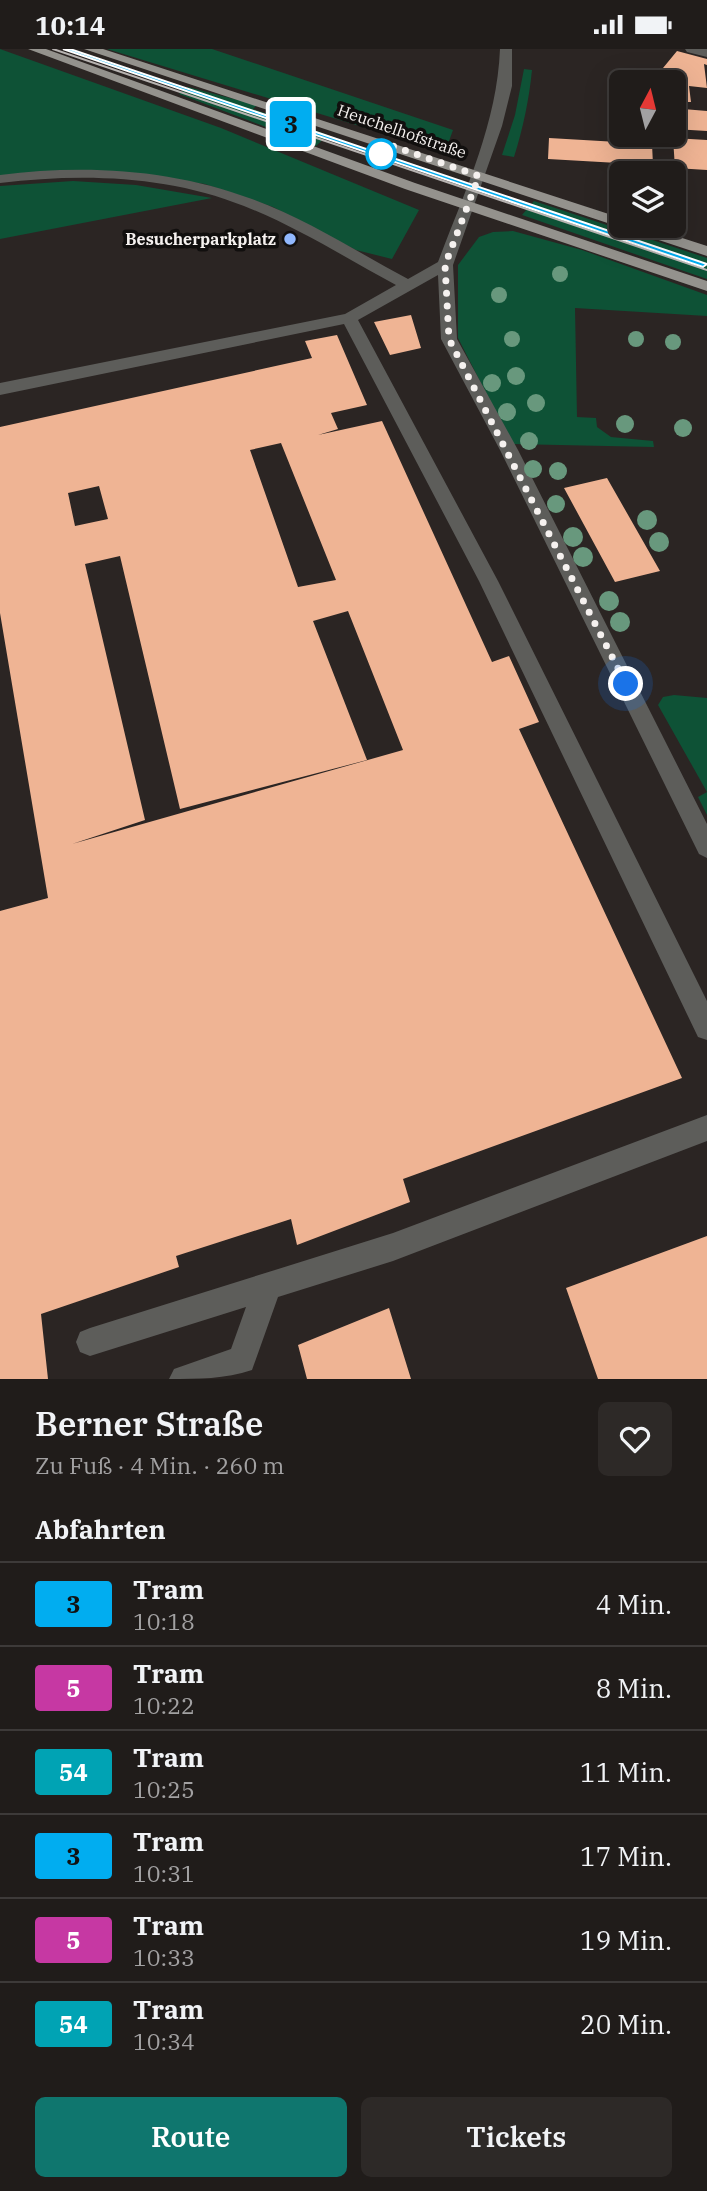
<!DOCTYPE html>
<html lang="de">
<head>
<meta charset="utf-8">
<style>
  :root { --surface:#201c1a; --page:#2d2927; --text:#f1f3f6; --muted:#a2a1a2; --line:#3d3a39; --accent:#0f766e }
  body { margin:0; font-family:"IBM Plex Serif",serif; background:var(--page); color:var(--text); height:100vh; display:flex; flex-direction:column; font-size:26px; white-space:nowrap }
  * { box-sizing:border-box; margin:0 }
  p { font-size:23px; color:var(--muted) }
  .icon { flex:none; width:38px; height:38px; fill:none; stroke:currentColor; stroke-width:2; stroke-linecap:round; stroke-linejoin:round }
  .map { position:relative; height:1330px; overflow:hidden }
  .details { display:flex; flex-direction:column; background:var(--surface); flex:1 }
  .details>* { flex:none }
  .badge { padding:0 14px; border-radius:5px; font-size:24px; line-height:46px }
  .needle { width:46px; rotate:7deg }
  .buttons { position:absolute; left:609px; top:21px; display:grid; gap:14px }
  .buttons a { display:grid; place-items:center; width:77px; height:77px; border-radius:10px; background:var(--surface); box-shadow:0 7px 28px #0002,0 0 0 2px var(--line); font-size:35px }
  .you { position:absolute; width:35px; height:35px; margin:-18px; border:5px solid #fff; border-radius:50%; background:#1a73e8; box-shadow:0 0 0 10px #1a73e833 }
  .map>.badge { position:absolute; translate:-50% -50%; box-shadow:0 0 0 4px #fff }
  h2 { padding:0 35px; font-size:26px; line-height:63px }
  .round { display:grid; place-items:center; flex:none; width:74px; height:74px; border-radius:10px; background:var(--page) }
  .head { display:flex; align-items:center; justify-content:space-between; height:119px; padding:0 35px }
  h1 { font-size:33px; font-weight:600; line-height:52px }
  .button { display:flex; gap:14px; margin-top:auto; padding:14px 35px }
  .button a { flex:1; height:80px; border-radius:10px; background:var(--accent); color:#fff; font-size:28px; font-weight:600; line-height:80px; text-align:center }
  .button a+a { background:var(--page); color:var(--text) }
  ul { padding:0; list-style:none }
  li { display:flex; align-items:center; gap:21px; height:84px; padding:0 35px; border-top:2px solid var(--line) }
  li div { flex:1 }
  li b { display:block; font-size:26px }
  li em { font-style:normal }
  li .badge { min-width:77px; font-weight:700; text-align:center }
  .status { display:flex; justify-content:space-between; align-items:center; height:49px; padding:0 35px; background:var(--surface); direction:ltr }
  .status svg { height:19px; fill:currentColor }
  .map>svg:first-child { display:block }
  .green { fill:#0e5236 }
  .building { fill:#efb494; fill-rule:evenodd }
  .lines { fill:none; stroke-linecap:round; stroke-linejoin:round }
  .minor { fill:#5d5d5a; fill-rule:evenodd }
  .major { fill:#94928d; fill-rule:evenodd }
  .tram { stroke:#b7b3b1; stroke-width:2 }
  .tree { fill:#68987d }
  .line { fill:#01adf0; stroke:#fff; stroke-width:2 }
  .walk { stroke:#f5f1ef; stroke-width:7; stroke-dasharray:0 12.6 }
  .stop-dot { fill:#fff; stroke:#01adf0; stroke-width:3.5 }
  .poi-dot { fill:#91b8fd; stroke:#110f0e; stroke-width:2.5 }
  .labels { text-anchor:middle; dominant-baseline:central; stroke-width:7; stroke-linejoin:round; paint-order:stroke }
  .far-street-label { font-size:16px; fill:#f5f1ef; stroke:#110f0e }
  .far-poi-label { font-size:16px; font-weight:bold; fill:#f5f1ef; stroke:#110f0e; text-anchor:end }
</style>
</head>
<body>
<div class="status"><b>10:14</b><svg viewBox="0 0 49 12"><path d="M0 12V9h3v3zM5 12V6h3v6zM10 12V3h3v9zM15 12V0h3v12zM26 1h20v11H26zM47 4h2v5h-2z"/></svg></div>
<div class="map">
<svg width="707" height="1330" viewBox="0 0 707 1330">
  <rect width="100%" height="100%" fill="#2b2523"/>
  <path class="green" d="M0 0 221 79 419 161 392 210 356 201 273 158 205 135 156 128 0 127Z
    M107 0H212L453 81 448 95 422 96Z
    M524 20 532 21C529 51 523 79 514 108L502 106 515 66Z
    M188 38 257 56 253 60 328 86 316 97 179 45Z
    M73 132 136 136 212 149 0 190V137Z
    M534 152 707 209V230L522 166Z
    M513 182 582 201 707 246V267L575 259 577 368 596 369 597 378 611 388 653 392 654 398 512 395 458 289V216L479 188 493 183Z
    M674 646 707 649V766L698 748 707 743 658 656 663 648Z"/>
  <path class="building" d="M677 2 707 10V16L704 15 707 39 689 37 691 53H682L683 60 707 62V82L674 80V33L670 19H663Z
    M549 89 652 95 653 116 548 110Z
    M673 89 707 91V121L675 119Z
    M411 266 421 299 390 306 374 273Z
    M337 286 367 356 331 364 338 380 318 386 382 372 492 613 509 607 539 673 519 680 682 1029 403 1130 410 1153 297 1196 291 1170 176 1207 179 1218 41 1265 48 1330H0V862L48 849 0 564V378L312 309 305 292ZM281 394 336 531 298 538 250 401ZM99 437 108 470 75 477 68 444ZM120 507 180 760 367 711 313 572 348 562 403 701 72 795 145 771 85 515Z
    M607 429 660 522 615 533 564 439Z
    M707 1187V1330H598L566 1239Z
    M389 1259 411 1330H307L298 1296Z"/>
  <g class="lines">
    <path class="minor" d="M500 0H512V37L502 77 453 216 457 290 518 401 707 775V809L699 805 500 401 441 290 438 226 358 271 498 532 707 952V991L698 988 479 532 344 275 0 346V334L345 265 396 236C346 209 297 178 244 157 167 126 81 124 0 134V126C84 115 172 120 252 150 307 170 357 203 408 230L438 213C464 144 497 75 500 0Z
      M685 0H707V8L687 3Z
      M707 1066V1092L393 1212 278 1248 252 1321C225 1330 198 1330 169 1330L174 1320 231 1300 246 1258 90 1307 80 1303 76 1293 80 1283 90 1279 393 1184Z"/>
    <path class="major" d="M28 0H46L415 134 707 232V242L405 140Z
      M84 0H103L621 169V177H645L707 197V207Z"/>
    <path class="tram" d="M53 0 707 221"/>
  </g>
  <g class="tree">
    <circle cx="560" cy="225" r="8"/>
    <circle cx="499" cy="246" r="8"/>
    <circle cx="512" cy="290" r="8"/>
    <circle cx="636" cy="290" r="8"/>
    <circle cx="673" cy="293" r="8"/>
    <circle cx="516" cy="327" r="9"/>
    <circle cx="492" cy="334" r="9"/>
    <circle cx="536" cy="354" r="9"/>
    <circle cx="507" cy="363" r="9"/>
    <circle cx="625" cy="375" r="9"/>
    <circle cx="683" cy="379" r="9"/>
    <circle cx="529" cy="392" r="9"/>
    <circle cx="533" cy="420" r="9"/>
    <circle cx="558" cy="422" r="9"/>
    <circle cx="556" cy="455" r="9"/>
    <circle cx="647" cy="471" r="10"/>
    <circle cx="573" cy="488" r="10"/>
    <circle cx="659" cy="493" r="10"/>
    <circle cx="583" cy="508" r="10"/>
    <circle cx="609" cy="552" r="10"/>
    <circle cx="620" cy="573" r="10"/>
  </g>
  <path class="line" d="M63 0H70L707 215 703 218Z"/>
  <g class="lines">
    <path class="walk" d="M381 105V93L479 127 445 216 449 290 626 635"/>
  </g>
  <circle class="stop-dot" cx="381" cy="105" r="14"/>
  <circle class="poi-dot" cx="290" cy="190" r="7"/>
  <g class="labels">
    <g class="far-street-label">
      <text transform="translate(402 82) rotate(19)">Heuchelhofstraße</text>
    </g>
    <g class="far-poi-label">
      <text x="276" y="190">Besucherparkplatz</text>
    </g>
  </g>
</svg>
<div class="buttons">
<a><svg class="needle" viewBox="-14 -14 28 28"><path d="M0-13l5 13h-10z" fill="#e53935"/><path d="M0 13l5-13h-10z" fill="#a2a1a2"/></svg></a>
<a><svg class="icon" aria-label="layers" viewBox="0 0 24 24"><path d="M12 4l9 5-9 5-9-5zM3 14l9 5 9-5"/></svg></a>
</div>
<div class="you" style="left:626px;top:635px"></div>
<b class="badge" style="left:291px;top:75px;background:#01adf0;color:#111">3</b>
</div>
<section class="details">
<div class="head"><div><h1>Berner Straße</h1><p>Zu Fuß · 4 Min. · 260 m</p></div><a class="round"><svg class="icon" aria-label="heart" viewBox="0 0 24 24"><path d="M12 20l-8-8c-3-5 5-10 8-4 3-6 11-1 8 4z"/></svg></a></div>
<h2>Abfahrten</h2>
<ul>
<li><span class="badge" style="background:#01adf0;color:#111">3</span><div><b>Tram</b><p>10:18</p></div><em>4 Min.</em></li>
<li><span class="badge" style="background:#c638a3;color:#fff">5</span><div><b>Tram</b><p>10:22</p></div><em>8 Min.</em></li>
<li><span class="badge" style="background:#00a3b4;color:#fff">54</span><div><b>Tram</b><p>10:25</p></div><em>11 Min.</em></li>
<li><span class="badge" style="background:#01adf0;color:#111">3</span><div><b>Tram</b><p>10:31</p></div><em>17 Min.</em></li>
<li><span class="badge" style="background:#c638a3;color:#fff">5</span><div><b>Tram</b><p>10:33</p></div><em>19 Min.</em></li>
<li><span class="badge" style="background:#00a3b4;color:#fff">54</span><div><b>Tram</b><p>10:34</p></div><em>20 Min.</em></li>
</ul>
<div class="button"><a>Route</a><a>Tickets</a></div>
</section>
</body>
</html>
